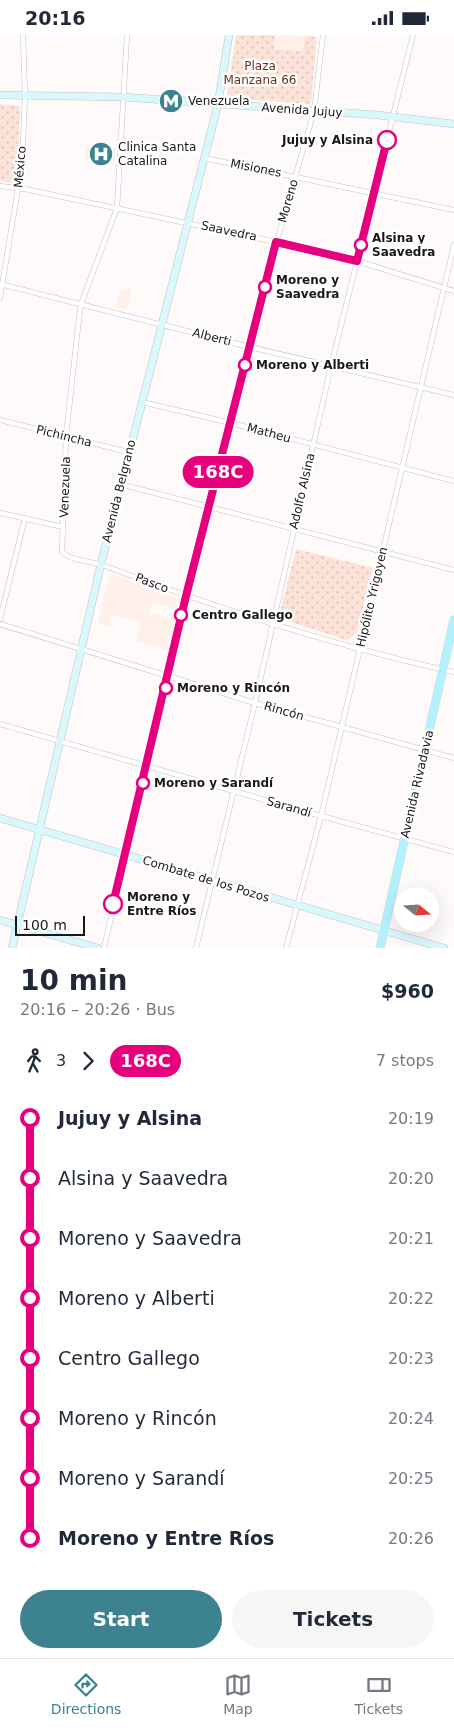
<!DOCTYPE html>
<html lang="en">
<head>
<meta charset="utf-8">
<style>
  :root { --surface:#fff; --page:#f6f6f7; --text:#1f2937; --muted:#747a83; --line:#e0e1e3; --accent:#3c828f }
  body { margin:0; font-family:"DejaVu Sans",sans-serif; background:var(--page); color:var(--text); height:100vh; display:flex; flex-direction:column; font-size:19px; white-space:nowrap }
  * { box-sizing:border-box; margin:0 }
  p { font-size:16px; color:var(--muted) }
  .icon { flex:none; width:28px; height:28px; fill:none; stroke:currentColor; stroke-width:2; stroke-linecap:round; stroke-linejoin:round }
  .map { position:relative; height:913px; overflow:hidden }
  .side { display:flex; flex-direction:column; background:var(--surface); flex:1 }
  .side>* { flex:none }
  .badge { padding:0 10px; border-radius:16px; font-size:18px; line-height:32px }
  .needle { width:32px; rotate:108deg }
  .tools { position:absolute; left:394px; top:852px; display:grid; gap:10px }
  .tools a { display:grid; place-items:center; width:45px; height:45px; border-radius:50%; background:var(--surface); box-shadow:0 5px 20px #0002; font-size:25px }
  .scale { position:absolute; left:15px; bottom:12px; width:70px; box-sizing:border-box; padding-left:5px; border:2px solid #1a1817; border-top:0; font-size:14px; line-height:18px; white-space:nowrap; color:#1a1817; -webkit-text-stroke:4px #fff; paint-order:stroke }
  .map>.badge { position:absolute; translate:-50% -50%; box-shadow:0 0 0 2px #fff }
  .legs { display:flex; align-items:center; gap:8px; height:55px; padding:0 20px; font-size:16px }
  .legs p { margin-inline-start:auto }
  .head { display:flex; align-items:center; justify-content:space-between; height:85px; padding:0 20px }
  h1 { font-size:28px; font-weight:600; line-height:38px }
  .primary-button { display:flex; gap:10px; margin-top:auto; padding:10px 20px }
  .primary-button a { flex:1; height:58px; border-radius:30px; background:var(--accent); color:#fff; font-size:20px; font-weight:600; line-height:58px; text-align:center }
  .primary-button a+a { background:var(--page); color:var(--text) }
  ul { padding:0 20px; list-style:none }
  li { display:flex; align-items:center; gap:18px; height:60px; font-size:19px }
  li i { display:grid; place-items:center; width:8px; height:100%; margin:0 6px; background:currentColor }
  li i::after { content:''; width:12px; height:12px; margin:-6px; border:4px solid; border-radius:50%; background:var(--surface) }
  li p { margin-inline-start:auto }
  li:first-child i { background:linear-gradient(#0000 50%,currentColor 0) }
  li:last-child i { background:linear-gradient(currentColor 50%,#0000 0) }
  .status { display:flex; justify-content:space-between; align-items:center; height:35px; padding:0 25px; background:var(--surface); direction:ltr }
  .status svg { height:14px; fill:currentColor }
  .tabs { display:flex; justify-content:space-around; align-items:center; height:70px; border-top:1px solid var(--line); background:var(--surface); font-size:14px; color:var(--muted) }
  .tabs a { display:grid; justify-items:center; gap:2px }
  .tabs .selected { color:var(--accent) }
  .map>svg:first-child { display:block }
  .built { fill:#fff0ea }
  .park { fill:url(#park-dots) }
  .lines { fill:none; stroke-linecap:round; stroke-linejoin:round }
  .street-casing { stroke:#c5bfbc; stroke-width:5.5 }
  .secondary-casing { stroke:#c5bfbc; stroke-width:8 }
  .primary-casing { stroke:#d6d5d5; stroke-width:9 }
  .street { stroke:#fff; stroke-width:4.5 }
  .secondary { stroke:#d9f8fe; stroke-width:7 }
  .primary { stroke:#b2f2fe; stroke-width:8 }
  .line-1-casing { stroke:#fff; stroke-width:11 }
  .line-1 { stroke:#e6007e; stroke-width:8 }
  .stop-1-dot { fill:#fff; stroke:#e6007e; stroke-width:2.5 }
  .labels { text-anchor:middle; dominant-baseline:central; stroke-width:5; stroke-linejoin:round; paint-order:stroke }
  .park-label { font-size:12px; fill:#6a3015; stroke:#fff }
  .poi-label { font-size:12px; fill:#1a1817; stroke:#fff; text-anchor:start }
  .street-label { font-size:12px; fill:#1a1817; stroke:#fff }
  .stop-label { font-size:12px; font-weight:bold; fill:#1a1817; stroke:#fff; text-anchor:start }
</style>
</head>
<body>
<div class="status"><b>20:16</b><svg viewBox="0 0 49 12"><path d="M0 12V9h3v3zM5 12V6h3v6zM10 12V3h3v9zM15 12V0h3v12zM26 1h20v11H26zM47 4h2v5h-2z"/></svg></div>
<div class="map">
<svg width="454" height="913" viewBox="0 0 454 913">
  <defs>
    <pattern id="park-dots" width="8" height="8" patternUnits="userSpaceOnUse" patternTransform="scale(1.25)"><rect width="8" height="8" fill="#fce2d7"/><path d="M2 2h.1M6 6h.1" fill="none" stroke="#d7c1b8" stroke-width="1.8" stroke-linecap="round"/></pattern>
  </defs>
  <rect width="100%" height="100%" fill="#fefaf9"/>
  <path class="built" d="M275 0 305 1 304 16 274 14Z
    M86 113H116L115 126 85 125Z
    M127 253 132 254 127 275 115 272 121 255 126 256Z
    M112 539 178 563 181 568 178 574 152 567 149 578 175 585 167 615 136 605 141 589 135 585 112 580 110 592 98 588 109 542Z"/>
  <path class="park" d="M236 0H275L274 14 303 16 305 1 317 2 311 67 309 69 227 63Z
    M0 69 20 71 17 142 13 148 0 146Z
    M296 514 373 533 357 598 347 605 281 584 279 581Z"/>
  <g class="lines">
    <g class="street-casing">
      <path id="street" d="M127 0 117 173 81 269 79 283 66 401 62 516C69 526 93 526 105 531 219 574 334 611 454 637
        M204 123 454 175
        M0 151 25 154 276 207 357 226 454 256
        M0 249 250 312 454 360
        M0 263 22 129 25 61 23 0
        M142 367 231 388 454 446
        M0 385 128 417
        M120 449 454 535
        M0 478 63 492
        M0 584 25 483
        M0 589 255 668 454 723
        M0 689 321 781 454 817
        M104 913 186 561 272 223 314 76 323 0
        M196 913 255 668 331 331 413 0
        M286 913 321 781 454 210"/>
    </g>
    <g class="secondary-casing">
      <path id="secondary" d="M0 60 123 62 378 80 454 89
        M0 783 444 913
        M0 885 98 913
        M12 913 101 529 218 69 229 0"/>
    </g>
    <g class="primary-casing">
      <path id="primary" d="M380 913 454 585"/>
    </g>
    <use href="#street" class="street"/>
    <use href="#secondary" class="secondary"/>
    <use href="#primary" class="primary"/>
  </g>
  <g class="lines">
    <g class="line-1-casing">
      <path id="line-1" d="M113 869 186 561 276 207 357 226 387 105"/>
    </g>
    <use href="#line-1" class="line-1"/>
  </g>
  <defs>
    <g id="metro-disc" transform="scale(1.25)"><circle r="9.5" fill="#3c828f" stroke="#fff"/><path d="M-5.5 5V-5H-3L0 0L3-5H5.5V5H3V-.5L0 4L-3-.5V5Z" fill="#fff"/></g>
    <g id="hospital-disc" transform="scale(1.25)"><circle r="9.5" fill="#3c828f" stroke="#fff"/><path d="M-5-5h3v3.5h4V-5h3V5h-3V1.5h-4V5h-3Z" fill="#fff"/></g>
  </defs>
  <g fill-rule="evenodd">
    <use href="#metro-disc" x="171" y="66"/>
    <use href="#hospital-disc" x="101" y="119"/>
  </g>
  <g class="stop-1-dot">
    <circle cx="387" cy="105" r="9"/>
    <circle cx="361" cy="210" r="6"/>
    <circle cx="265" cy="252" r="6"/>
    <circle cx="245" cy="330" r="6"/>
    <circle cx="181" cy="580" r="6"/>
    <circle cx="166" cy="653" r="6"/>
    <circle cx="143" cy="748" r="6"/>
    <circle cx="113" cy="869" r="9"/>
  </g>
  <g class="labels">
    <g class="park-label">
      <text x="260" y="31">Plaza<tspan x="260" dy="14">Manzana 66</tspan></text>
    </g>
    <g class="poi-label">
      <text x="188" y="66">Venezuela</text>
      <text x="118" y="112">Clinica Santa<tspan x="118" dy="14">Catalina</tspan></text>
    </g>
    <g class="street-label">
      <text transform="translate(302 75) rotate(4)">Avenida Jujuy</text>
      <text transform="translate(20 132) rotate(-85)">México</text>
      <text transform="translate(256 133) rotate(11)">Misiones</text>
      <text transform="translate(288 166) rotate(-74)">Moreno</text>
      <text transform="translate(229 196) rotate(12)">Saavedra</text>
      <text transform="translate(212 302) rotate(14)">Alberti</text>
      <text transform="translate(269 398) rotate(15)">Matheu</text>
      <text transform="translate(64 401) rotate(14)">Pichincha</text>
      <text transform="translate(65 452) rotate(-88)">Venezuela</text>
      <text transform="translate(119 456) rotate(-76)">Avenida Belgrano</text>
      <text transform="translate(302 456) rotate(-77)">Adolfo Alsina</text>
      <text transform="translate(152 548) rotate(21)">Pasco</text>
      <text transform="translate(372 562) rotate(-77)">Hipólito Yrigoyen</text>
      <text transform="translate(284 676) rotate(16)">Rincón</text>
      <text transform="translate(417 749) rotate(-77)">Avenida Rivadavia</text>
      <text transform="translate(289 772) rotate(16)">Sarandí</text>
      <text transform="translate(206 844) rotate(17)">Combate de los Pozos</text>
    </g>
    <g class="stop-label">
      <text x="373" y="105" text-anchor="end">Jujuy y Alsina</text>
      <text x="372" y="203">Alsina y<tspan x="372" dy="14">Saavedra</tspan></text>
      <text x="276" y="245">Moreno y<tspan x="276" dy="14">Saavedra</tspan></text>
      <text x="256" y="330">Moreno y Alberti</text>
      <text x="192" y="580">Centro Gallego</text>
      <text x="177" y="653">Moreno y Rincón</text>
      <text x="154" y="748">Moreno y Sarandí</text>
      <text x="127" y="862">Moreno y<tspan x="127" dy="14">Entre Ríos</tspan></text>
    </g>
  </g>
</svg>
<div class="tools">
<a><svg class="needle" viewBox="-14 -14 28 28"><path d="M0-13l5 13h-10z" fill="#e53935"/><path d="M0 13l5-13h-10z" fill="#747a83"/></svg></a>
</div>
<div class="scale">100 m</div>
<b class="badge" style="left:218px;top:437px;background:#e6007e;color:#fff">168C</b>
</div>
<section class="side">
<div class="head"><div><h1>10 min</h1><p>20:16 – 20:26 · Bus</p></div><b>$960</b></div>
<div class="legs"><svg class="icon" aria-label="walk" viewBox="0 0 24 24"><circle cx="13" cy="4" r="2"/><path d="M13 8l-2 6 4 7M11 14l-3 7M7 12l3-4h3l4 4"/></svg>3<svg class="icon" aria-label="forward" viewBox="0 0 24 24"><path d="M9 5l7 7-7 7"/></svg><b class="badge" style="background:#e6007e;color:#fff">168C</b><p>7 stops</p></div>
<ul>
<li><i style="color:#e6007e"></i><b>Jujuy y Alsina</b><p>20:19</p></li>
<li><i style="color:#e6007e"></i><span>Alsina y Saavedra</span><p>20:20</p></li>
<li><i style="color:#e6007e"></i><span>Moreno y Saavedra</span><p>20:21</p></li>
<li><i style="color:#e6007e"></i><span>Moreno y Alberti</span><p>20:22</p></li>
<li><i style="color:#e6007e"></i><span>Centro Gallego</span><p>20:23</p></li>
<li><i style="color:#e6007e"></i><span>Moreno y Rincón</span><p>20:24</p></li>
<li><i style="color:#e6007e"></i><span>Moreno y Sarandí</span><p>20:25</p></li>
<li><i style="color:#e6007e"></i><b>Moreno y Entre Ríos</b><p>20:26</p></li>
</ul>
<div class="primary-button"><a>Start</a><a>Tickets</a></div>
</section>
<nav class="tabs">
<a class="selected"><svg class="icon" aria-label="directions" viewBox="0 0 24 24"><path d="M12 3l9 9-9 9-9-9zM9 14v-3h6M13 9l2 2-2 2"/></svg>Directions</a>
<a><svg class="icon" aria-label="map" viewBox="0 0 24 24"><path d="M3 6l6-2 6 2 6-2v14l-6 2-6-2-6 2zM9 4v14M15 6v14"/></svg>Map</a>
<a><svg class="icon" aria-label="tickets" viewBox="0 0 24 24"><path d="M3 7h18v10H3zM15 7v10"/></svg>Tickets</a>
</nav>
</body>
</html>
